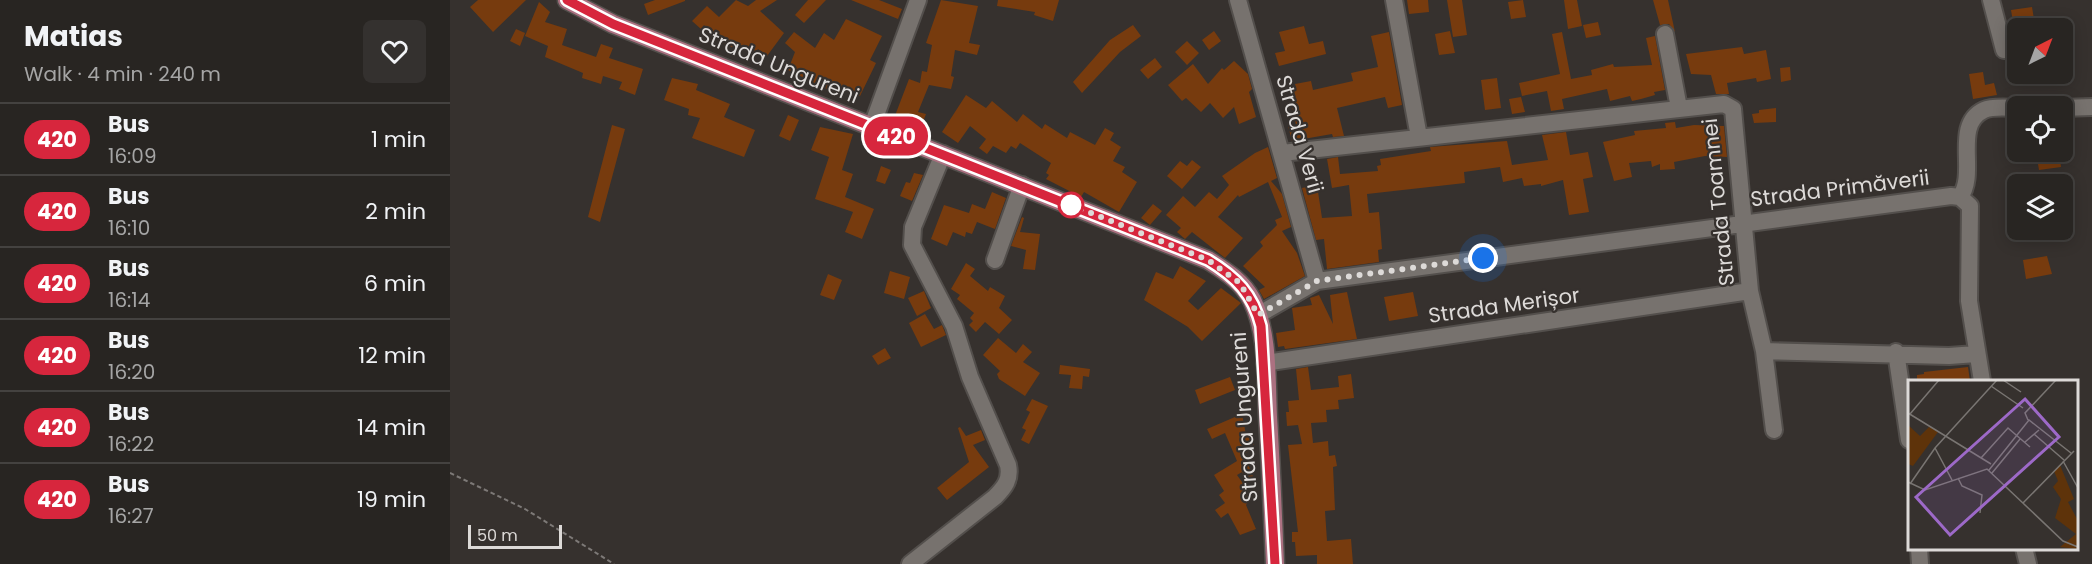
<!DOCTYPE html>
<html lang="en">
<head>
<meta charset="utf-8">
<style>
  :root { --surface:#282522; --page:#34312f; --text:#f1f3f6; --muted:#a5a5a5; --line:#444240 }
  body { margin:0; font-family:Poppins,sans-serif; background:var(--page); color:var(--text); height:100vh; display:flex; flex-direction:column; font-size:22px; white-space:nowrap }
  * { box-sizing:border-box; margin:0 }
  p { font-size:20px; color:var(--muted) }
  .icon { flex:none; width:33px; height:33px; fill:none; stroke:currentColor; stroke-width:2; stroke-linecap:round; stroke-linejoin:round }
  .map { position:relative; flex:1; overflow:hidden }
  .sheet { display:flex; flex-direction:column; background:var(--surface); width:450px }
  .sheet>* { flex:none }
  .badge { padding:0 12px; border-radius:20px; font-size:21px; line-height:39px }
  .needle { width:39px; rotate:42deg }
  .tools { position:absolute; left:1557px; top:18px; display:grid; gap:12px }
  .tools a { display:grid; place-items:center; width:66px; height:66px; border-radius:9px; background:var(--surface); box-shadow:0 3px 15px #0003,0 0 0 2px var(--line); font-size:30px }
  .scale { position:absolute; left:18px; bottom:15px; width:94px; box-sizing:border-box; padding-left:6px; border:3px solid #dddad8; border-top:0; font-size:16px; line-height:21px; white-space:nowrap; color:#dddad8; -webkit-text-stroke:4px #36312e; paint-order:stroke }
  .you { position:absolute; width:30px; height:30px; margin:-15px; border:4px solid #fff; border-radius:50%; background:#1a73e8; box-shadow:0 0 0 9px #1a73e833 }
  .map>.badge { position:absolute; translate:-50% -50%; box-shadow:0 0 0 3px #fff }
  .round { display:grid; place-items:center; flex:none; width:63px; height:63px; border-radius:9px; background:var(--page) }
  .headline { display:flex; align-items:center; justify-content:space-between; height:102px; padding:0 24px }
  h1 { font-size:28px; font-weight:700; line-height:45px }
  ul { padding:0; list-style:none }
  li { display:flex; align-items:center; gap:18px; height:72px; padding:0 24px; border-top:2px solid var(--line) }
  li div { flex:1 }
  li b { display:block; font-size:22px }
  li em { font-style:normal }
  li .badge { min-width:66px; font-weight:700; text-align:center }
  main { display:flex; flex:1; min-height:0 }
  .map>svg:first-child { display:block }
  .building { fill:#773b0e }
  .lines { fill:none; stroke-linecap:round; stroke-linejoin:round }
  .minor-casing { stroke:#534f4c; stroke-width:20 }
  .major-casing { stroke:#534f4c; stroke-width:21 }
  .path { stroke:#7d7977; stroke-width:2; stroke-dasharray:4.5 3; stroke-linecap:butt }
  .minor { stroke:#77726e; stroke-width:16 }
  .major { stroke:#ac7181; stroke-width:18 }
  .line-casing { stroke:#fff; stroke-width:14 }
  .line { stroke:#d7263d; stroke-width:9 }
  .walk { stroke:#dddad8; stroke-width:6; stroke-dasharray:0 10.8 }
  .stop-dot { fill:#fff; stroke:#d7263d; stroke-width:3 }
  .labels { text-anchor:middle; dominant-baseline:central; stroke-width:4.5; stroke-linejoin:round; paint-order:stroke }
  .street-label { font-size:21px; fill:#dddad8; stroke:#36312e }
  .inset-road { fill:none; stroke:#797572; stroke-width:1.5 }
  .view { fill:#9d69c8; fill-opacity:0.15; stroke:#9d69c8; stroke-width:3 }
  .inset-edge { fill:none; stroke:#dddad8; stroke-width:3 }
</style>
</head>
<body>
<main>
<section class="sheet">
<div class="headline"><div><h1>Matias</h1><p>Walk · 4 min · 240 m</p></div><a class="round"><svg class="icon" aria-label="heart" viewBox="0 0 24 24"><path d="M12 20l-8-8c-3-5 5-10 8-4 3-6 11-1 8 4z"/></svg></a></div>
<ul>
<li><span class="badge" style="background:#d7263d;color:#fff">420</span><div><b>Bus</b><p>16:09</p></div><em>1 min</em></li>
<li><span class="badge" style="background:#d7263d;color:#fff">420</span><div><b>Bus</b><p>16:10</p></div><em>2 min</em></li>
<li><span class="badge" style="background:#d7263d;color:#fff">420</span><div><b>Bus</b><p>16:14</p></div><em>6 min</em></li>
<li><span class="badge" style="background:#d7263d;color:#fff">420</span><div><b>Bus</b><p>16:20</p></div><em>12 min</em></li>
<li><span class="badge" style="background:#d7263d;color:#fff">420</span><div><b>Bus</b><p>16:22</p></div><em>14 min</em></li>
<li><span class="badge" style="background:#d7263d;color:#fff">420</span><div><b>Bus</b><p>16:27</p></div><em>19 min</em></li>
</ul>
</section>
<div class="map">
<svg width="1642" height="564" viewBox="0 0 1642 564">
  <rect width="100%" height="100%" fill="#36312e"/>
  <path class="building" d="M28 0H76L43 32 20 7Z
    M205 0H235V1L198 15 194 4Z
    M286 0 298 6 306 0H327L310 11 334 33 317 56 308 49 303 56 287 42 282 47 269 41 254 25 251 29 242 21 257 6 269 17Z
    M358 0H376L354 23 345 15Z
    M401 0H429L452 9 448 19Z
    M491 0 528 6 519 43 530 45 527 55 505 50 501 76 504 77 501 89 479 85 468 112 476 114 471 127 447 120 446 113 459 79 470 83 472 71 477 72 482 45 476 43Z
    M548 0H609L603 21 584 15 585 12 547 6Z
    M957 0H978L979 12 959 14Z
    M997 0H1012L1017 35 1003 37Z
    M1073 0 1076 17 1061 19 1058 2Z
    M1114 0H1127L1132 26 1118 29Z
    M1203 0H1218L1225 32 1219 24 1210 25Z
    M89 2 100 12 95 22 117 29 112 45 146 57 151 44 163 48 159 58 193 69 185 95 169 89 172 82 153 76 151 84 132 78 133 73 95 57 98 46 75 36Z
    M1582 7 1585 25 1564 28 1561 10Z
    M396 19 432 36 420 60 426 63 410 96 391 90 389 95 338 70 345 52 335 43 344 32 365 48 374 33 384 40Z
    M1148 22 1151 35 1136 38 1133 25Z
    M683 25 691 36 670 52 632 93 623 82 660 40Z
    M854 26 859 44 873 41 876 54 829 66 825 53 835 51 829 32Z
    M66 29 75 33 70 46 60 41Z
    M764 31 771 41 759 50 752 40Z
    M1000 31 1005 53 989 55 985 34Z
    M939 32 952 105 938 108 935 97 887 108 894 136 883 137 882 134 842 141 838 126 846 125 841 101H845L842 90 846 88 845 84 861 81 863 90 903 81 901 73 928 67 921 36Z
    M1112 32 1121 79 1142 75 1141 70 1163 64 1164 67 1202 65 1196 38 1205 36 1215 90 1204 92 1205 95 1191 99 1182 101 1180 96 1160 101 1157 89 1112 99 1114 109 1101 111 1097 91 1072 96 1069 83 1110 74 1102 34Z
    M737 41 749 53 737 65 725 52Z
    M1292 47 1294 54 1316 50 1321 79 1307 82 1306 78 1277 83 1279 94H1266L1261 75 1241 74 1236 54Z
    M705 58 712 67 698 79 690 70Z
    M784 61 798 74 802 89 799 92 806 117 789 124 784 107 773 118 760 103 751 112 736 98 732 101 718 85 743 64 758 84 772 68 774 70Z
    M1340 67 1341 80 1331 82 1330 68Z
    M1533 72 1535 85 1544 83 1547 95 1523 99 1519 74Z
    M222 78 248 84 246 90 280 104 274 117 305 130 294 157 242 138 250 118 238 115 239 109 214 100Z
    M1047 78 1051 108 1035 110 1031 80Z
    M516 95 536 108 542 101 567 122 573 114 592 129 595 124 617 138 620 132 645 145 655 128 664 133 660 140 671 147 663 161 675 167 672 172 687 182 669 212 634 192 631 197 596 179 599 175 596 173 601 163 570 143 566 149 561 146 556 153 543 146 537 154 529 148 536 139 520 126 508 143 492 132Z
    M1071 97 1075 112 1062 114 1059 99Z
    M1326 108V122L1304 123 1302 114 1309 113V110Z
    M338 115 349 120 340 141 329 136Z
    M1225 122 1226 128 1244 125 1274 126 1277 157 1255 156 1224 162 1225 169 1210 170V164L1202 167 1201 161 1179 163 1182 177 1164 181 1153 142 1185 135 1184 131 1216 128 1215 123Z
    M162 125 175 129 150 222 138 217Z
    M370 127 403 134 392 170 403 174 395 197 424 209 412 239 395 232 403 212 365 199 379 157 361 150Z
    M1116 132 1120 155 1138 152 1143 177 1133 179 1139 212 1119 215 1113 180 1091 186V184L1074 186 1072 178 1053 182 1050 167 1014 172 1015 183 917 194 919 213 929 212 932 249 928 250 929 262 877 269 874 239 866 240 852 188 867 185 872 218 902 216 899 185 882 188 877 159 888 157 890 174 928 171 927 166 931 165 930 159 981 151 980 147 1057 141 1062 165 1098 160 1092 135Z
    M818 147 827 178 821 181 832 194 841 227 832 231 847 253 855 276 814 299 809 290 815 287 793 266 813 246 810 242 827 225 825 220 832 217 818 182 789 197 788 195 768 217 793 238 775 258 742 232 735 239 727 232 731 228 716 215 733 196 745 207 759 192 767 199 779 185 772 176 805 153Z
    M1586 152H1609L1611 167 1589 170Z
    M742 160 751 167 732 189 717 176 730 161 737 166Z
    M431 166 441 170 435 184 426 181Z
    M464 173 473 175 462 201 450 196 456 182 460 183Z
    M1574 174 1576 184H1564L1562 175Z
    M542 192 556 198 545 229 527 222 522 234 516 232 515 237 503 232 497 246 481 239 494 205 519 213 522 204 535 209Z
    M703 204 712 211 700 225 691 218Z
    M572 217 574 218 570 232 590 234 585 270 573 269 576 250 561 246Z
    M1597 256 1602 274 1576 279 1573 260Z
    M516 263 525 269 520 276 538 291 540 287 555 296 549 308 562 320 549 334 535 322 526 332 519 325 523 321 520 318 524 313 507 299 510 295 501 289Z
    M730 266 756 281 738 301 748 310 771 288 791 303 752 341 738 327 694 300 706 272 723 279Z
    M440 271 460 277 454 299 434 293Z
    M378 274 392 280 384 300 370 295Z
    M474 291 481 308 467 316 458 298Z
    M897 292 907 339 835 349 834 346 828 347 826 333 845 330 842 308 862 305 860 298 869 295 883 324 880 295Z
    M963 292 968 316 939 321 934 297Z
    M475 314 484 329 492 325 496 335 471 347 459 323Z
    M548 338 566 353 573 344 582 352 573 362 590 373 575 396 549 379 547 374 550 371 533 355Z
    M435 348 441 358 428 365 422 356Z
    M610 365 640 369 639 377 633 376 632 389 619 388 621 375 609 374Z
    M858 367 861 390 889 387 888 376 901 374 904 398 888 400 889 409 876 410 877 422 861 423 863 443 878 441 879 456 885 455 887 466 883 467 885 510 875 511 877 541 901 539 903 564H867V555L846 556 845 542H842V532H848L838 445 852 444 848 425 837 426 836 412H839L838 401 849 400 846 369Z
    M1518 367 1520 381H1467V375L1474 374V372Z
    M780 377 785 390 750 404 745 390Z
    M582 399 598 406 579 444 571 440 576 430 572 428 580 412 576 410Z
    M792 414 796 435 804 431V448L794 454 804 479 796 482 792 472 787 475 802 496 796 505 806 529 790 535 778 513 771 518 765 510 775 503 769 495 774 491 764 475 787 461 775 433 762 439 757 429Z
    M510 427 516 436 531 430 535 440 523 445 539 467 497 500 487 488 519 462 508 428Z"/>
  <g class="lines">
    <g class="minor-casing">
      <path id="minor" d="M788 0 867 281
        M944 0 969 137
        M1541 0 1554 50
        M1215 34 1229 108
        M1612 108 1642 107
        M422 126 468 0
        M832 153 1274 104 1283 109 1300 291 1314 351 1324 430
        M1510 197C1528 173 1502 125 1534 110 1543 106 1558 108 1568 108
        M545 260 572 185
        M808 315 867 281 1501 196 1510 197 1520 206 1519 301 1532 381
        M1314 351 1499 356 1526 354
        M1446 352 1459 440
        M815 363 1300 291
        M1469 548 1470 564
        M1574 548 1578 564
        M460 564 545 497C555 487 561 479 558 465L520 377 504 326 462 245 463 227 493 154"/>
    </g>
    <g class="major-casing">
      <path id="major" d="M117 0 163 24 758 260C775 271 792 281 802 300 819 335 816 379 818 417 821 466 823 515 825 564"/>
    </g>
    <path class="path" d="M0 473 75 509 164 564"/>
    <use href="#minor" class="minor"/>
    <use href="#major" class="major"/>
  </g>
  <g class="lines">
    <g class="line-casing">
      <path id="line" d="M117 0 163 24 758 260C786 277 803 294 811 326L825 564"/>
    </g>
    <use href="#line" class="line"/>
    <path class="walk" d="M621 205 758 260 790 283 808 315 867 281 1033 258"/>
  </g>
  <circle class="stop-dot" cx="621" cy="205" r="12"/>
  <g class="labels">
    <g class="street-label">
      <text transform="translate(329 65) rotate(22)">Strada Ungureni</text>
      <text transform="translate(850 134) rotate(74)">Strada Verii</text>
      <text transform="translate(1390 188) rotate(-7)">Strada Primăverii</text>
      <text transform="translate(1268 202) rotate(-96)">Strada Toamnei</text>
      <text transform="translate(1054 305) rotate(-8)">Strada Merișor</text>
      <text transform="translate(794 417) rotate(-94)">Strada Ungureni</text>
    </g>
  </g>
  <g transform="translate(1458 380)">
    <rect width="170" height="170" fill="#36312e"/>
    <path d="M0 45 12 56 21 47 30 52 5 86 0 84ZM152 85 166 119 160 122 169 139V169L152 167 168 154 147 138 153 119 145 107 150 101 146 91Z" fill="#5e330a"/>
    <path class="inset-road" d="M95 0 113 12M83 6 115 28M0 33 83 84M2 34 31 0M120 40 117 33 148 0M126 54 156 80M117 62 131 50M27 68 44 100M73 78 100 48 122 67M155 81 170 108M81 90 121 40 163 73M84 93 112 59M50 98 54 106 74 115 72 133M0 102 17 110 79 89 155 161 170 167M2 104 27 68 89 0M115 123 166 71"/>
    <path class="view" d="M117 19 151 57 42 155 8 117Z"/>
    <rect width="170" height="170" class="inset-edge"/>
  </g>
</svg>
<div class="tools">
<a><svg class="needle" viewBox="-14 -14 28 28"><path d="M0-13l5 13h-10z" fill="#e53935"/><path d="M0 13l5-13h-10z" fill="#a5a5a5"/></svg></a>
<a><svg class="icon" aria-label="locate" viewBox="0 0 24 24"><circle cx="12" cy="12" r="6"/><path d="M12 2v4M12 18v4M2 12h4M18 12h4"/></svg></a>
<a><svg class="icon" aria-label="layers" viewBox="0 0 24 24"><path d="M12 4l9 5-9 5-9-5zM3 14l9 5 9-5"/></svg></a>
</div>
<div class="scale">50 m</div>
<div class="you" style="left:1033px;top:258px"></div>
<b class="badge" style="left:446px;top:136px;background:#d7263d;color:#fff">420</b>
</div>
</main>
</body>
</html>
